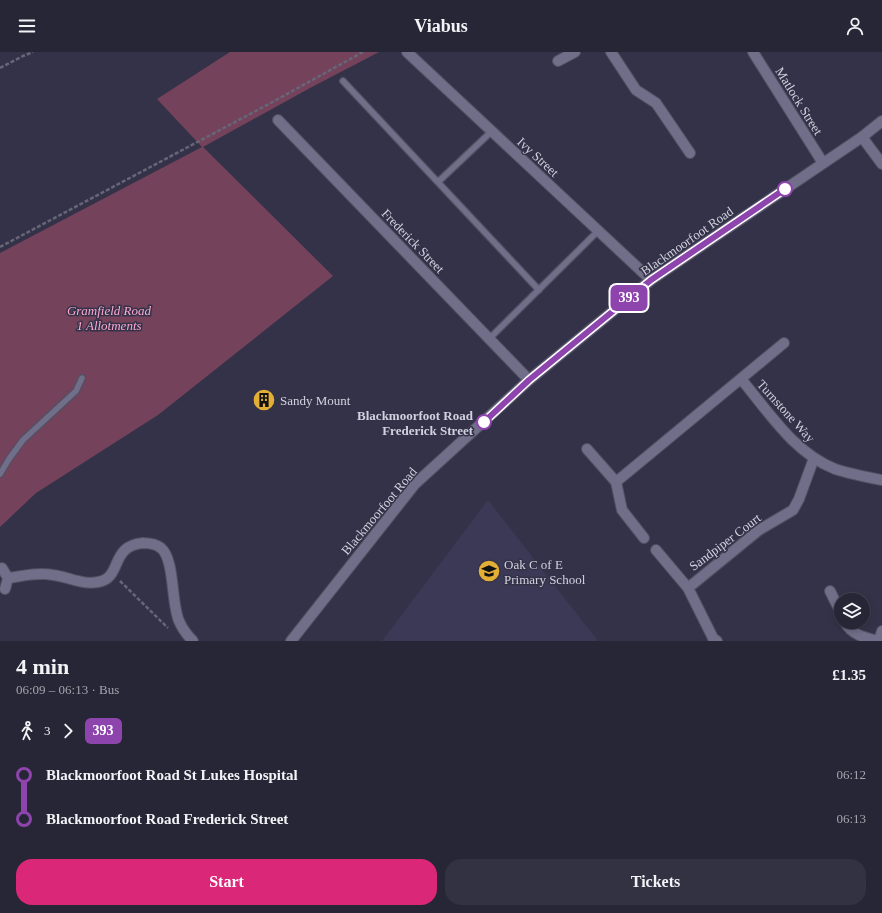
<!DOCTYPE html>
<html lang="en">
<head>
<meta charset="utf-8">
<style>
  :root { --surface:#272636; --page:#333242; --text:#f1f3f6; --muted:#a4a5ad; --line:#434351; --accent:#db2777 }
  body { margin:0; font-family:"Times New Roman",serif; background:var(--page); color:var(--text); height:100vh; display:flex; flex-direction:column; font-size:15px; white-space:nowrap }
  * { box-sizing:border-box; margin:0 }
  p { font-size:13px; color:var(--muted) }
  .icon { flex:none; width:22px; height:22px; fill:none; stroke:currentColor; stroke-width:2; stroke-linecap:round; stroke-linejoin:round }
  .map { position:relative; height:589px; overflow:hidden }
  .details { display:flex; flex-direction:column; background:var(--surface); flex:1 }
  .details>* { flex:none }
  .badge { padding:0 8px; border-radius:6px; font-size:14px; line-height:26px }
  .fabs { position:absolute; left:834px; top:541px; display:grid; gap:8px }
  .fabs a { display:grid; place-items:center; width:36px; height:36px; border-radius:50%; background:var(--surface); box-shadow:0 2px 6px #0003,0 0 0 1px var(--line); font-size:20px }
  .map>.badge { position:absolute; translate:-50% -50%; box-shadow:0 0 0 2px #fff }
  .legs { display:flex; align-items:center; gap:6px; height:44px; padding:0 16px; font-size:13px }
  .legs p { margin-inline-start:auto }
  .summary { display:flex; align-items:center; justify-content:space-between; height:68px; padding:0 16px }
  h1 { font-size:22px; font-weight:700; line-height:30px }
  .primary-button { display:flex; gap:8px; margin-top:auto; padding:8px 16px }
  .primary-button a { flex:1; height:46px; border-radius:16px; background:var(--accent); color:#fff; font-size:16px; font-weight:700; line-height:46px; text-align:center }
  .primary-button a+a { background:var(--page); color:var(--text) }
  ul { padding:0 16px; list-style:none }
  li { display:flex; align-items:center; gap:14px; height:44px; font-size:15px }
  li i { display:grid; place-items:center; width:6px; height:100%; margin:0 5px; background:currentColor }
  li i::after { content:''; width:10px; height:10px; margin:-5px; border:3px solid; border-radius:50%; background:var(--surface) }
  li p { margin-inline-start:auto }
  li:first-child i { background:linear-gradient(#0000 50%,currentColor 0) }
  li:last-child i { background:linear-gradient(currentColor 50%,#0000 0) }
  header { display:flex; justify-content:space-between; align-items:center; height:52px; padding:0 16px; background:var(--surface); font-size:18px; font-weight:700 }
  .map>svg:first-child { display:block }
  .built { fill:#3c3956 }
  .green { fill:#74435b }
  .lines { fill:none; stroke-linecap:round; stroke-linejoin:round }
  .service-casing { stroke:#525063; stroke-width:8 }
  .minor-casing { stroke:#525063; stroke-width:12 }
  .tertiary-casing { stroke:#525063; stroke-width:12 }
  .path { stroke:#676679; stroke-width:2.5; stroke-dasharray:4 2; stroke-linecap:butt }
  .service { stroke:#706e88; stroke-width:5.5 }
  .minor { stroke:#706e88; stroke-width:10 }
  .tertiary { stroke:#706e88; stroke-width:10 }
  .line-1-casing { stroke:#fff; stroke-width:9 }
  .line-1 { stroke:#8e44ad; stroke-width:6 }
  .stop-1-dot { fill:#fff; stroke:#8e44ad; stroke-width:2 }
  .labels { text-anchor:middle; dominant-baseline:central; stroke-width:3; stroke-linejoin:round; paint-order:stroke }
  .street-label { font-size:13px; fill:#d1d1df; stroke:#343248 }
  .park-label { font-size:13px; font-style:italic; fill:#fda8d1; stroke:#343248 }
  .poi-label { font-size:13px; fill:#d1d1df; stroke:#343248; text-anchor:start }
  .stop-label { font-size:13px; font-weight:bold; fill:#d1d1df; stroke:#343248; text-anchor:end }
</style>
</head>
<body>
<header><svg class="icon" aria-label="menu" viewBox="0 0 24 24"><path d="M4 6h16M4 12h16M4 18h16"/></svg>Viabus<svg class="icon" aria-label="person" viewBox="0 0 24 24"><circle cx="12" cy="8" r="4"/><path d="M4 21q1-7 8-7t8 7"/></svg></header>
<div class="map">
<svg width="882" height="589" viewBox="0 0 882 589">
  <rect width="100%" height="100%" fill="#343248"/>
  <path class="built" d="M488 448 598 589H382Z"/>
  <path class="green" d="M230 0H379L310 36 203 95 333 224 158 363 36 441 0 475V201L202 95 157 47Z"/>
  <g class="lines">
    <g class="service-casing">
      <path id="service" d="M343 29 539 238
        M438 130 492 79
        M490 286 598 179
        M0 422 9 407 23 388 76 339 82 326"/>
    </g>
    <g class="minor-casing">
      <path id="minor" d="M407 0 651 228
        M611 0 636 38 656 51 690 101
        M753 0 823 111
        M558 9 575 0
        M278 68 529 328
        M862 85 882 112
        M741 327C768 359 794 401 835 417 850 422 866 425 882 428
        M587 397 616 430 622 458 644 486
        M616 430 784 291
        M656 498 688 536 713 586 717 589
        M2 516 8 526 5 537
        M8 526C23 524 38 520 53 523 69 525 82 533 98 530 123 526 109 494 143 491 149 491 156 492 161 496 175 508 171 551 179 569 182 576 188 584 193 589
        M688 536 759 478 793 458 799 447 814 406
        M830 539 841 561
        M845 570C851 583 866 586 879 589
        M879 589 882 579"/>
    </g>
    <g class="tertiary-casing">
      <path id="tertiary" d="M291 589 415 432 529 328 651 228 862 85 882 69"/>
    </g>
    <path class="path" d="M0 16 23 4 33 0
      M0 195 267 53 363 0
      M120 529 168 576"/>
    <use href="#service" class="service"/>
    <use href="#minor" class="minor"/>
    <use href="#tertiary" class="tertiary"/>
  </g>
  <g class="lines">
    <g class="line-1-casing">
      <path id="line-1" d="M484 370 529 328 651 228 785 137"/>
    </g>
    <use href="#line-1" class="line-1"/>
  </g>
  <defs>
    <g id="building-disc" transform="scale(1.15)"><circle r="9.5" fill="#e3ae35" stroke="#343248"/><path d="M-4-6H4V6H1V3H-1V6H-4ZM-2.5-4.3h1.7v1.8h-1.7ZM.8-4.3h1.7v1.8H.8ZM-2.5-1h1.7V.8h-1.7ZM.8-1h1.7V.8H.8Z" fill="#111"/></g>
    <g id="school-disc" transform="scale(1.15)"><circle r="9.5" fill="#e3ae35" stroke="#343248"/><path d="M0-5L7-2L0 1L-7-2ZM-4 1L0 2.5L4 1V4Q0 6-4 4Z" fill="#111"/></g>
  </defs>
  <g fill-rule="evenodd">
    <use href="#building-disc" x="264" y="348"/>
    <use href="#school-disc" x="489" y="519"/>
  </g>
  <g class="stop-1-dot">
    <circle cx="785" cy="137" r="7"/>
    <circle cx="484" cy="370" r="7"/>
  </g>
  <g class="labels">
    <g class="street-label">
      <text transform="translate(799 49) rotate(58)">Matlock Street</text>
      <text transform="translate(538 105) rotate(43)">Ivy Street</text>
      <text transform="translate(413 189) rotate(46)">Frederick Street</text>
      <text transform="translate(687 189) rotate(-35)">Blackmoorfoot Road</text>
      <text transform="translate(786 359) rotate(48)">Turnstone Way</text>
      <text transform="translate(379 459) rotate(-50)">Blackmoorfoot Road</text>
      <text transform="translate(725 490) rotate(-37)">Sandpiper Court</text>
    </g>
    <g class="park-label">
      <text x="109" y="258">Gramfield Road<tspan x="109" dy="15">1 Allotments</tspan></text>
    </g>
    <g class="poi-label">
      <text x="280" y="348">Sandy Mount</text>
      <text x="504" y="512">Oak C of E<tspan x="504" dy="15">Primary School</tspan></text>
    </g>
    <g class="stop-label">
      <text x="473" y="363">Blackmoorfoot Road<tspan x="473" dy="15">Frederick Street</tspan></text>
    </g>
  </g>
</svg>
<div class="fabs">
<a><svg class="icon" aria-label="layers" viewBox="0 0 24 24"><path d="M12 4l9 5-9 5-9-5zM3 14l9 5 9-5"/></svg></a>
</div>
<b class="badge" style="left:629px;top:246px;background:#8e44ad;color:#fff">393</b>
</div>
<section class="details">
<div class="summary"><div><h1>4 min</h1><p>06:09 – 06:13 · Bus</p></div><b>£1.35</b></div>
<div class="legs"><svg class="icon" aria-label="walk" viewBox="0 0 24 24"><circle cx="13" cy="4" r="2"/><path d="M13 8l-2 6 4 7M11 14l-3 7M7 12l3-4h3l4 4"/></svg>3<svg class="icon" aria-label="forward" viewBox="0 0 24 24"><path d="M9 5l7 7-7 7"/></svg><b class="badge" style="background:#8e44ad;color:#fff">393</b></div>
<ul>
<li><i style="color:#8e44ad"></i><b>Blackmoorfoot Road St Lukes Hospital</b><p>06:12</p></li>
<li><i style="color:#8e44ad"></i><b>Blackmoorfoot Road Frederick Street</b><p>06:13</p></li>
</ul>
<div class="primary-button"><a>Start</a><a>Tickets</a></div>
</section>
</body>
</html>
